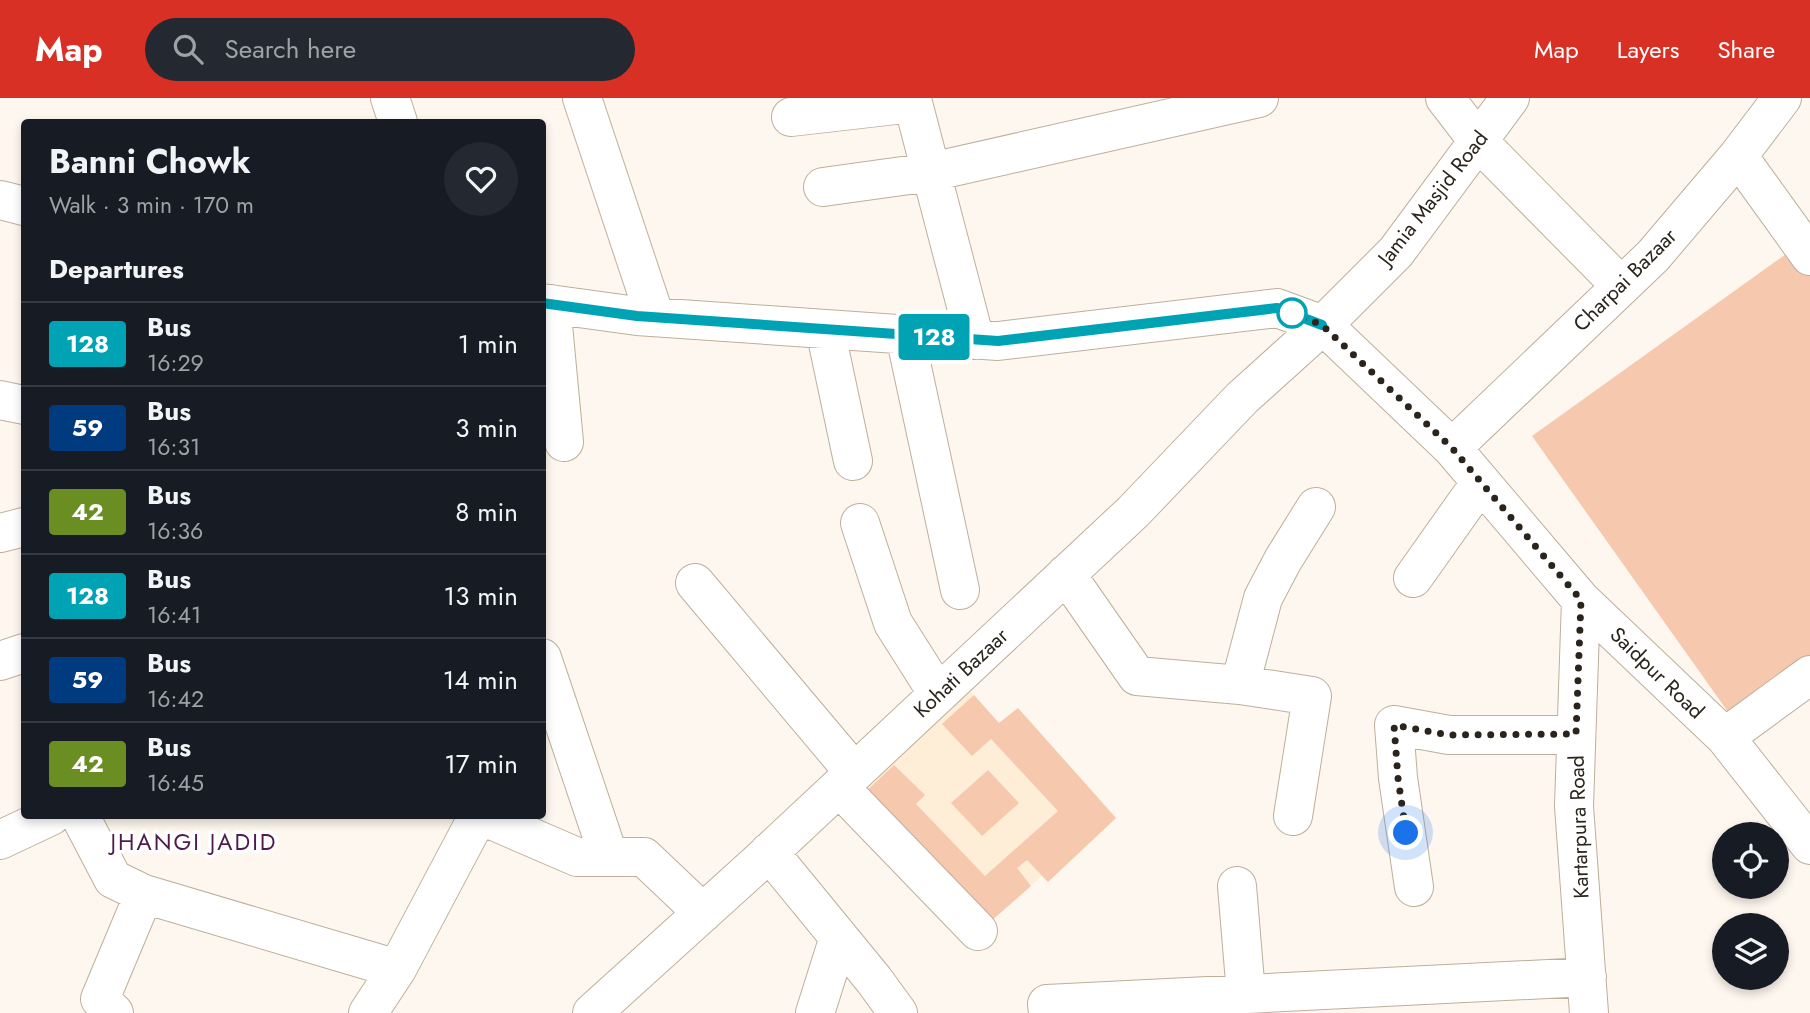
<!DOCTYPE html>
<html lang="en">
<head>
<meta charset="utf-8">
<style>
  :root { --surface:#171b24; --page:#242831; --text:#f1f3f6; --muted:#9ea1a6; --line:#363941; --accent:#d93025 }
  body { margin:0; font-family:Jost,sans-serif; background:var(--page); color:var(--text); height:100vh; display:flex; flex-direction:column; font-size:26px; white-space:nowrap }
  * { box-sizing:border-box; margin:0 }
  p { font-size:23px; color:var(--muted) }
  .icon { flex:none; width:38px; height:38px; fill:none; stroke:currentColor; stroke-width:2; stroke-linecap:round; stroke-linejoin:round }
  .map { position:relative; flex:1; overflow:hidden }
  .details { position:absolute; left:21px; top:21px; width:525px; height:700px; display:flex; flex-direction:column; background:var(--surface); border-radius:7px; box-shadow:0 4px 10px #0003 }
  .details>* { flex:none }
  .badge { padding:0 14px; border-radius:5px; font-size:24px; line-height:46px }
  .fabs { position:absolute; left:1712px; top:724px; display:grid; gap:14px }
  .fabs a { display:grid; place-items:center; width:77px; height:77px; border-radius:50%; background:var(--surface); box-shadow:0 4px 10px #0003; font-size:35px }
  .you { position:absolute; width:35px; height:35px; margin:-18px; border:5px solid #fff; border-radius:50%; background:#1a73e8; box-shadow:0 0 0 10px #1a73e833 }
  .map>.badge { position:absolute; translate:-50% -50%; box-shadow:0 0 0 4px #fff }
  h2 { padding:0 28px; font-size:26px; line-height:63px }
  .round { display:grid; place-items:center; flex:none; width:74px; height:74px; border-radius:37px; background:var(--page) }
  .overview { display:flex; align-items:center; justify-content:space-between; height:119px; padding:0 28px }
  h1 { font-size:33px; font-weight:700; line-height:52px }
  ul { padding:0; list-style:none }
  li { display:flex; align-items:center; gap:21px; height:84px; padding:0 28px; border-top:2px solid var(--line) }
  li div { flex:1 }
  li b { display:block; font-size:26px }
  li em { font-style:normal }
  li .badge { min-width:77px; font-weight:700; text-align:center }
  header { display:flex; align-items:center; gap:42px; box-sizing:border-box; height:98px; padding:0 35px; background:var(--accent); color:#fff }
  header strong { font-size:33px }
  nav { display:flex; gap:38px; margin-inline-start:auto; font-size:24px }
  .search { width:490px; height:63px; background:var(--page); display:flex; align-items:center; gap:18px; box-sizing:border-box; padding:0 24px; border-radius:38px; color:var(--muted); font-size:26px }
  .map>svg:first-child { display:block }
  .built { fill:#feedd7 }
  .building { fill:#f6c8ad }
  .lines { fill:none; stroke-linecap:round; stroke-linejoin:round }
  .minor-casing { stroke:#beaf9b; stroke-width:40 }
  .minor { stroke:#fff; stroke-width:38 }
  .line-casing { stroke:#fff; stroke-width:16 }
  .line { stroke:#00a3b4; stroke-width:10 }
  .walk { stroke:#2a241c; stroke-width:7; stroke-dasharray:0 12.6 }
  .stop-dot { fill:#fff; stroke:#00a3b4; stroke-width:3.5 }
  .labels { text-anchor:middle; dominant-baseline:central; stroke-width:7; stroke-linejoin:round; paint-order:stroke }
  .street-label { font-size:21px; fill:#2a241c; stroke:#fff }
  .neighbourhood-label { font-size:23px; letter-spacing:2px; fill:#4d1c4c; stroke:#fff }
</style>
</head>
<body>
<header>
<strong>Map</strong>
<div class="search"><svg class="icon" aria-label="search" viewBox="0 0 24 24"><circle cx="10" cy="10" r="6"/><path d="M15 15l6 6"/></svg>Search here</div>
<nav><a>Map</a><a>Layers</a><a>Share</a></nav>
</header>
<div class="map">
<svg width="1810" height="915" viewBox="0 0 1810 915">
  <rect width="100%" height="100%" fill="#fef7ef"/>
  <path class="built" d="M957 579 999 625 1018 610 1116 720 1048 784 1042 778 978 833 839 689Z"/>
  <path class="building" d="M1793 151 1810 175V563L1731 618 1532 338Z
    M974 597 999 625 1018 610 1116 720 1048 784 1027 762 1017 770 1031 788 982 831 859 700 894 667 925 697 916 706 985 778 1058 713 991 641 972 658 942 626Z
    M988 672 1019 705 982 738 951 705Z"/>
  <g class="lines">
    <g class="minor-casing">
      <path id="minor" d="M390 0 398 24
        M582 0 655 219
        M1445 0 1478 43 1621 188
        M791 19 913 5 975 242
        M1738 58 1810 158
        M823 89 931 74 1259 0
        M0 102 24 108
        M542 205 637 218 998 243 1277 210 1323 227 1452 350 1581 502 1725 639 1810 747
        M551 206 564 344
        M825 231 853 363
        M905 237 960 492
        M0 302 24 307
        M1452 350 1653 158 1738 58 1782 0
        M860 425 893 525 938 596
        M0 435 24 429
        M1066 476 1137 578 1240 587 1312 598 1293 718
        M1413 480 1481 384
        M695 485 854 674
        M1581 502 1574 708 1589 915
        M542 560 609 759
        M0 563 24 555
        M1240 587 1263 500 1283 462 1316 409
        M1725 639 1810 577
        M839 689 978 833
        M80 718 113 781 144 796 397 871
        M482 718 577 759H644L703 815
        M0 742 51 718
        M769 754 874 882 898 915
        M1237 788 1246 896
        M1414 789 1398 680 1394 627 1449 637H1576
        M114 915 100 901 144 796
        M368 915 397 871 478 718
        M592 915 760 763 1133 414 1242 300 1323 227 1396 154 1510 0
        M815 915 839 839
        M1048 915 1047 906 1587 879"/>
    </g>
    <use href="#minor" class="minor"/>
  </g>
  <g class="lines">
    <g class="line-casing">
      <path id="line" d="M542 205 637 218 998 243 1277 210 1322 227"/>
    </g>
    <use href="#line" class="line"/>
    <path class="walk" d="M1292 215 1322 227 1452 350 1581 502 1576 636 1449 637 1394 627 1398 680 1406 735"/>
  </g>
  <circle class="stop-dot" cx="1292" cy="215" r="14"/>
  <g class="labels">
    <g class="street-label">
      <text transform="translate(1433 100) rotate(-52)">Jamia Masjid Road</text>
      <text transform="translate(1625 182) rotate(-45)">Charpai Bazaar</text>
      <text transform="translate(961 575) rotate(-43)">Kohati Bazaar</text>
      <text transform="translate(1657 575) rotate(44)">Saidpur Road</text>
      <text transform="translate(1579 729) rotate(-92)">Kartarpura Road</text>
    </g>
    <g class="neighbourhood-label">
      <text x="194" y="744">JHANGI JADID</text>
    </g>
  </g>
</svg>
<div class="fabs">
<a><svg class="icon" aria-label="locate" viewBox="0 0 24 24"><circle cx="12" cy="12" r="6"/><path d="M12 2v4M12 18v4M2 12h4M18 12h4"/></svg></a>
<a><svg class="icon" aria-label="layers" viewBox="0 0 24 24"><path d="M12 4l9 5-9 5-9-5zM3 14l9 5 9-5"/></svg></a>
</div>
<div class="you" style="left:1406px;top:735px"></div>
<b class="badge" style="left:934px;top:239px;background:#00a3b4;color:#fff">128</b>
<section class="details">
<div class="overview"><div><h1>Banni Chowk</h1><p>Walk · 3 min · 170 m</p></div><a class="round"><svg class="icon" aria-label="heart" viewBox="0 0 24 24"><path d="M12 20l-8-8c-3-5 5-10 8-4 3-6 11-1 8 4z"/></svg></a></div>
<h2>Departures</h2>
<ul>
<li><span class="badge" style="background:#00a3b4;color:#fff">128</span><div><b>Bus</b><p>16:29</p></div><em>1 min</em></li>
<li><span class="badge" style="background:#003b80;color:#fff">59</span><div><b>Bus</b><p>16:31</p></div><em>3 min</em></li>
<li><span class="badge" style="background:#6b8e23;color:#fff">42</span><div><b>Bus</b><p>16:36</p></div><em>8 min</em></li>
<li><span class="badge" style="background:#00a3b4;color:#fff">128</span><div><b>Bus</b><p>16:41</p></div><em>13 min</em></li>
<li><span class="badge" style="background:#003b80;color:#fff">59</span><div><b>Bus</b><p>16:42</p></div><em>14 min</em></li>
<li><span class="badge" style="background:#6b8e23;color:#fff">42</span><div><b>Bus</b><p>16:45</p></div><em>17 min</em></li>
</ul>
</section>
</div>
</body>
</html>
